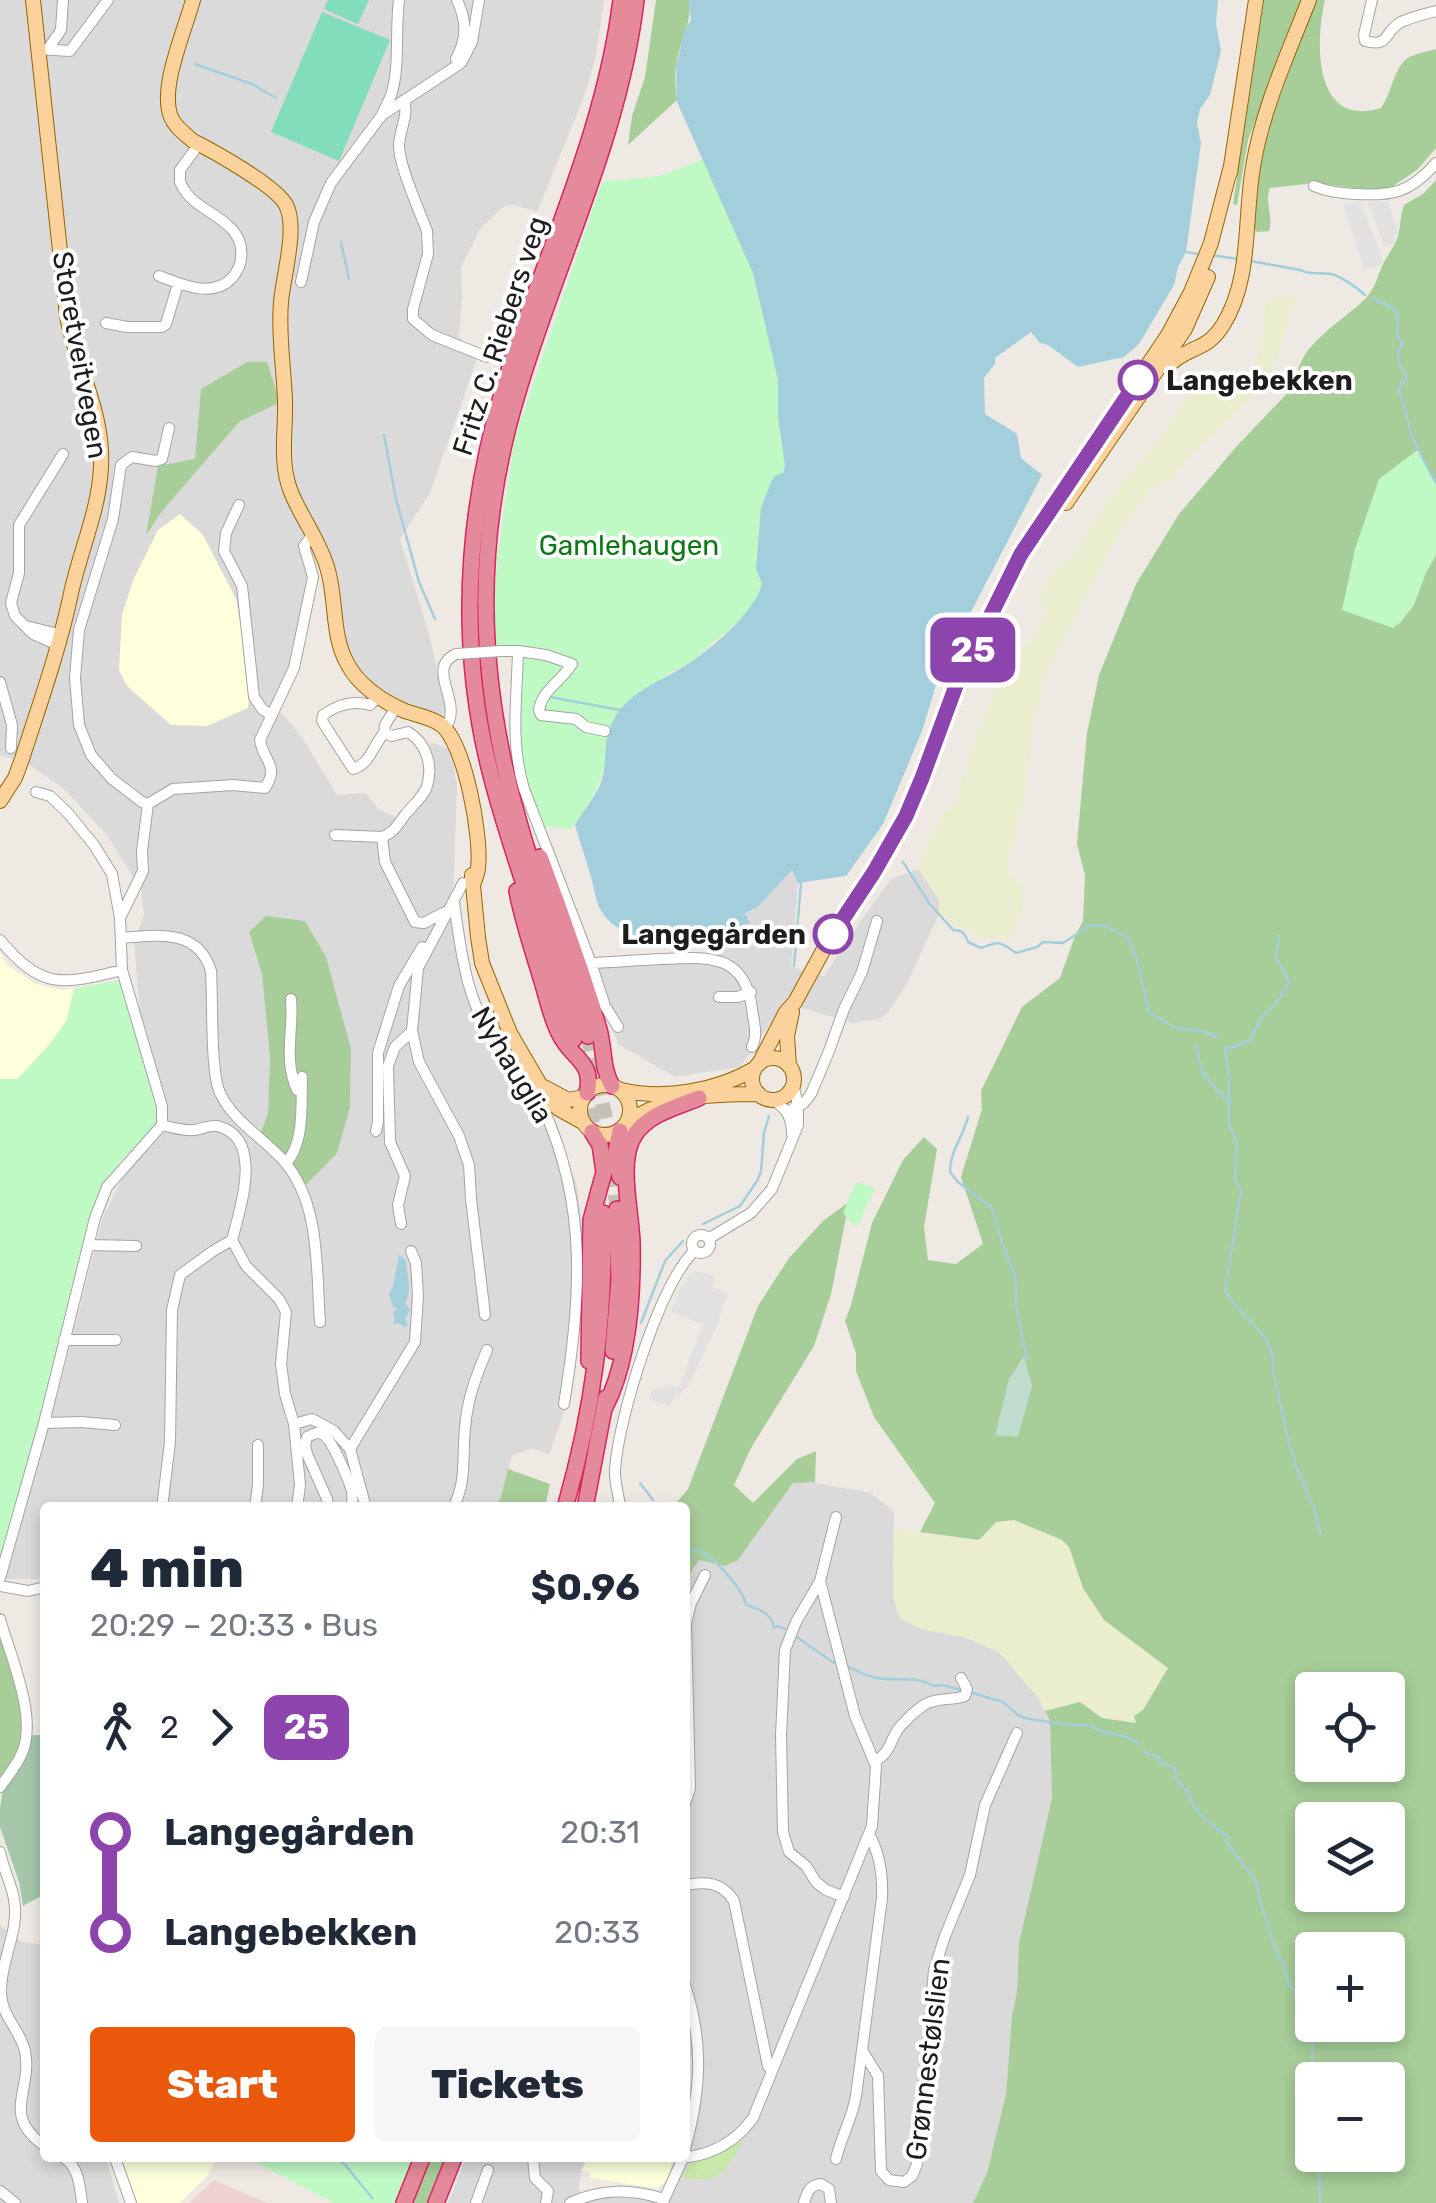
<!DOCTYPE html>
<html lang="en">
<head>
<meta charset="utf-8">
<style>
  :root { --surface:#fff; --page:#f6f6f7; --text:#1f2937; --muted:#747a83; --accent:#ea580c }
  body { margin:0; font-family:Rubik,sans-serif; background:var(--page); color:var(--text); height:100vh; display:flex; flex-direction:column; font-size:38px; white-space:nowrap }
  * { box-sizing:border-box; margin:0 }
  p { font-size:32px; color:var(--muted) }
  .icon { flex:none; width:55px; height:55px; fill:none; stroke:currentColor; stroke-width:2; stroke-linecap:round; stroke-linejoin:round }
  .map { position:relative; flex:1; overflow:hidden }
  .sheet { position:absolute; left:40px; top:1502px; width:650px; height:660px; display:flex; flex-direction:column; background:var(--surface); border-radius:10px; box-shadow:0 5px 15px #0003 }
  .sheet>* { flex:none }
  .badge { padding:0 20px; border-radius:15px; font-size:35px; line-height:65px }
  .controls { position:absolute; left:1295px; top:1672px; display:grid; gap:20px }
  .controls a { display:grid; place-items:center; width:110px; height:110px; border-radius:10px; background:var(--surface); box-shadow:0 5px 15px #0003; font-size:50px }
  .map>.badge { position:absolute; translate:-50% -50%; box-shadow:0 0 0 5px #fff }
  .legs { display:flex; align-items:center; gap:15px; height:110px; padding:0 50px; font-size:32px }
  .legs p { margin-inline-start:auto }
  .head { display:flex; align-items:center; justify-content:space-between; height:170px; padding:0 50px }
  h1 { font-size:55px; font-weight:800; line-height:75px }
  .cta { display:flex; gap:20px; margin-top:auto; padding:20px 50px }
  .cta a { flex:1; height:115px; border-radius:10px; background:var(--accent); color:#fff; font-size:40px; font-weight:800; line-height:115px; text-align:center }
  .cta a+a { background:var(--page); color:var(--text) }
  ul { padding:0 50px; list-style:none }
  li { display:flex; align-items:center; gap:35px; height:100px; font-size:38px }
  li i { display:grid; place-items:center; width:15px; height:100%; margin:0 12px; background:currentColor }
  li i::after { content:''; width:25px; height:25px; margin:-12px; border:8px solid; border-radius:50%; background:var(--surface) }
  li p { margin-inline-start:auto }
  li:first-child i { background:linear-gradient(#0000 50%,currentColor 0) }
  li:last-child i { background:linear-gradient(currentColor 50%,#0000 0) }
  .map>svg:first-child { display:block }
  .residential { fill:#dbdada; fill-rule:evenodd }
  .commercial { fill:#efd3d2 }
  .education { fill:#feffdb }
  .farmland { fill:#eaedce }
  .grass { fill:#c7e8a8 }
  .forest { fill:#a7cd98; fill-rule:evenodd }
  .wetland { fill:#c0dccf }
  .cemetery { fill:#a4c7aa }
  .park { fill:#bff9c4 }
  .pitch { fill:#81ddba }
  .parking { fill:#e1e1e1 }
  .water { fill:#a3cedc }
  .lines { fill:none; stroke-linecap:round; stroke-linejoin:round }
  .stream { stroke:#a3cedc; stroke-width:2.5 }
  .highway-tunnel { stroke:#c4c1bb; stroke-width:15; stroke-dasharray:15 8; stroke-linecap:butt }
  .minor-casing { stroke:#a4a4a4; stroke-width:12 }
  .major-casing { stroke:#946501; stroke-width:16 }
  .highway-casing { stroke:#d62560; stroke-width:18 }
  .minor { stroke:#fff; stroke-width:10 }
  .major { stroke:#fbd29b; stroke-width:14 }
  .highway { stroke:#e58a9a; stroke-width:15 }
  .minor-bridge-casing { stroke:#a4a4a4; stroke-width:12; stroke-linecap:butt }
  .minor-bridge { stroke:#fff; stroke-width:10 }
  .line-1-casing { stroke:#fff; stroke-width:22 }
  .line-1 { stroke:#8e44ad; stroke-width:15 }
  .stop-1-dot { fill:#fff; stroke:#8e44ad; stroke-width:5 }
  .labels { text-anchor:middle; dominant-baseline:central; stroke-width:8; stroke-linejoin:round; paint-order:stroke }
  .street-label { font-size:28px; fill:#1d1d1d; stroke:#fff }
  .stop-label { font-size:28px; font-weight:bold; fill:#1d1d1d; stroke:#fff; text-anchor:start }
  .park-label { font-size:28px; fill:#0c7916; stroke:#fff }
</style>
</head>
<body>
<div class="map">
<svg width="1436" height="2203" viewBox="0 0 1436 2203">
  <rect width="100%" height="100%" fill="#eeeae3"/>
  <path class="residential" d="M0 0H604L596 55 585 94 537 212 514 205 504 206 481 228 461 267 462 295 459 337 478 356 430 493 400 539 429 634 447 714 436 715 399 702 370 684 350 657 338 591 325 545 309 547 316 563 296 674 277 708 299 733 337 795 366 793 378 809 398 818 406 810 421 785 423 775 422 753 432 743 450 749 457 784 453 897 473 1005 534 1094 559 1140 577 1185 583 1234V1300L564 1413 549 1455 533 1448 512 1456 501 1497 494 1507 45 1508V1579H5L61 1381 102 1220 125 1173 169 1128V1124L142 1036 134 942 144 916 141 889 106 834 64 789 28 764 0 755ZM236 599 171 725 161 715ZM289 920 305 921 350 1106 337 1152 307 1184 257 1142 268 1115 270 1057 262 974 249 932Z
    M793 869 798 883 791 967 824 976 862 919 892 878 919 869 939 900V914L907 983 889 1011 879 1019 853 1023 785 1003 740 1067 675 1077 618 1044 588 958 712 955 720 933 750 923 746 915H741L759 906Z
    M807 1481 871 1493 894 1512 893 1597 921 1629 964 1637 999 1652 1037 1696 1050 1720 1052 1798 1019 1943 1017 1992 1012 2016 1006 2094 987 2173 973 2203H667L692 2146 697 2116 702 2058 685 2055V1581L699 1560H738L793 1483Z
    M0 1925 22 1942 45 1945V2158H106L119 2203H0Z
    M466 2158H586L581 2170 579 2189 582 2201 602 2196 642 2197 659 2203H448Z"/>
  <path class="commercial" d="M214 2180 268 2203H189Z"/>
  <path class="education" d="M180 514 203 535 236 599 250 682 248 708 207 726 171 725 127 686 119 670 122 615 134 578 158 530Z
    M0 952 7 965 36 984 61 990 74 989 67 1020 49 1045 17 1079H0Z
    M118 2158H217L208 2175 180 2203H134Z
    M587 2158H673L668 2181 657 2188 590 2178V2173L582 2170Z"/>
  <path class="farmland" d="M1276 296 1296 297 1275 366 1247 402 1192 455 1170 481 1150 490 1117 538 1049 668 1034 720 1026 790 1007 870 1023 886 1022 914 1010 940 979 937 939 914V900L919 869 923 854 942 815 956 803 970 750 1003 671 1034 637 1046 613 1040 598 1046 579 1072 556 1108 500 1170 425 1184 399 1204 389 1234 381 1256 366 1266 304Z
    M1014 1520 1062 1540 1069 1547 1083 1588 1168 1668 1136 1723 1102 1718 1080 1702 1045 1711 1037 1696 999 1652 964 1637 921 1629 900 1619 893 1597 894 1527 911 1532 978 1540 996 1522Z"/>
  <path class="grass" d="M745 2133C731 2165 724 2186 683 2177L690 2163 722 2152Z"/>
  <path class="forest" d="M656 0H689C693 23 679 42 676 66 674 77 676 89 677 100L628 145 632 116 645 77Z
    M1264 0H1301L1248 140 1237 205 1233 204Z
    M1315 0H1325C1315 41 1313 129 1381 108 1391 94 1393 73 1404 61 1411 54 1426 52 1436 49V148L1417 170 1390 188 1371 190 1315 183 1270 188C1264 202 1274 216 1269 231L1257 232 1251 225 1257 173 1264 141Z
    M1436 180V2203H973L987 2173 1006 2094 1012 2016 1017 1992 1019 1943 1052 1798 1050 1720 1045 1711 1080 1702 1102 1718 1136 1723 1134 1716 1143 1710 1168 1668 1104 1620 1083 1588 1069 1547 1062 1540 1014 1520 996 1522 979 1540 920 1532 935 1503 874 1417 856 1371V1353L845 1321 851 1305 872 1223 903 1160 924 1137 937 1149 924 1227 928 1260 956 1264 983 1244 961 1177 982 1109 981 1091 1022 1007 1060 978 1075 936 1083 921 1085 875 1077 844 1087 733 1099 675 1136 584 1179 514 1237 446 1297 383C1294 347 1342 322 1365 299 1375 289 1377 277 1383 264 1388 254 1395 246 1398 236 1401 225 1400 215 1404 205L1423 194ZM1312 1690H1388V1765H1312ZM1312 1820H1388V1895H1312ZM1312 1950H1388V2025H1312ZM1312 2080H1388V2155H1312Z
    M247 362H267L280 402 239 422 162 511 146 535 158 466 195 459 201 389Z
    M266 916 305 921 326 957 351 1049 350 1107 337 1153 307 1184 297 1183 284 1166 257 1142 268 1114 270 1057 262 974 249 932Z
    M849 1202 831 1294 814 1346 751 1448 734 1485 753 1503 797 1459 816 1451 815 1482 793 1483 738 1560 725 1566 699 1560 685 1581V1508H672L688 1489 758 1306 789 1258 824 1220Z
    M508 1469 550 1484 545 1507H494L501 1497Z
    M0 1632 21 1702V1751L0 1784Z
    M430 2158H446L428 2203H411Z"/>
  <path class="wetland" d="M1024 1356 1032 1386 1018 1437 995 1435 1009 1379Z"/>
  <path class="cemetery" d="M33 1735H45V1894L23 1906 19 1882 0 1827V1808L3 1789Z"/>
  <path class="park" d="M704 159 753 273 778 380V418L785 465 756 568 762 584 755 602 739 621 688 664 667 674 602 772C598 792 582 813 571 829L542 826 528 798 517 743 522 649 492 643 497 559 515 437 602 182 660 176Z
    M1419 449 1436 484V555L1426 573 1414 605 1401 622 1393 628 1342 610 1355 549 1379 479Z
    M119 980 157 1101 155 1126 124 1157 104 1184 0 1563V1079H18L49 1045 67 1020 74 989Z
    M856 1182 875 1188 857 1227 843 1213Z
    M247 2158H416L398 2203H334Z"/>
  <path class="pitch" d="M328 0H369L358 24 324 9Z
    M322 12 390 40 339 161 271 132Z"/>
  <path class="parking" d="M1360 201 1382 258 1380 265 1365 270 1343 205Z
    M1368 202H1388L1398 233 1394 235V243L1384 246Z
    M695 1270 715 1277 712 1287 728 1293 715 1330 688 1387 674 1398 669 1407 649 1398 652 1390 667 1386 668 1384 679 1387 703 1324 671 1312 681 1286H684L688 1274 692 1275Z"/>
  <path class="water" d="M689 0H1218L1216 24 1221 51 1210 95 1200 109 1197 123 1201 143 1186 252 1178 267 1174 285 1139 344 1124 357 1078 367 1048 345 1040 343 1031 332 995 358V364L984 378 985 414 1017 434 1021 458 1042 475 948 656 936 685 922 731 883 824 846 876 798 883 792 870 759 906 742 915H746L750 923C708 937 624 957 599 907 595 898 594 887 591 877 586 859 580 842 575 825 581 814 596 795 600 785 610 760 599 739 619 711 635 690 661 681 683 667 708 652 755 613 762 584L756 568 761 508 772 480 776 475 783 473 785 465 778 417V380L753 273 677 102 676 67 685 29 691 20Z
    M399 1255 406 1260C406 1274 413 1290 405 1303L410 1310 405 1318 408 1325 404 1327 398 1323 393 1324 395 1319 393 1313 398 1308 393 1307 389 1294 393 1287Z"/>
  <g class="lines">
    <path class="stream" d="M195 64 252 84 276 98
      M341 242 349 279
      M1186 252 1198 254
      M1211 255 1238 259
      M1251 261 1300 270C1311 276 1323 271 1335 275 1346 280 1356 287 1365 295
      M1372 298 1393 308 1398 316 1397 334 1402 343C1394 364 1399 361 1407 379L1398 388C1404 401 1406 414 1410 429 1415 447 1427 466 1436 483
      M384 435 396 499 419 582 435 619
      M550 697 620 710
      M903 862 929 903 953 930C963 930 965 934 968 942L981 948C999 941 1000 941 1016 953L1037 947 1043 942 1063 943 1089 926 1104 925 1128 937 1136 957 1149 1012 1175 1028 1203 1031 1217 1037
      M1279 936 1276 957 1289 982 1280 998 1261 1019 1250 1040 1235 1047 1225 1048 1229 1079V1124L1237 1144 1235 1180 1241 1191 1225 1291 1236 1306 1265 1337 1272 1352 1274 1376 1288 1439 1299 1475 1315 1511 1320 1533
      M794 966 801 883
      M1196 1046C1199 1054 1199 1063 1202 1070 1205 1078 1221 1094 1228 1102
      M968 1117C963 1137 950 1151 950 1172L958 1182 992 1208 1003 1246 1015 1274 1016 1306 1027 1359
      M703 1224 740 1206 757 1181 761 1172 764 1133 769 1116
      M641 1323 665 1261 683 1241
      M640 1483 653 1500
      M685 1549C691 1550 697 1550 702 1552 716 1559 744 1591 746 1605 759 1608 773 1615 774 1628L778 1626 785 1629
      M794 1635 834 1663
      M848 1667C857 1670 864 1675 873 1677 894 1683 915 1674 933 1686L943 1685 965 1691
      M973 1693 1003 1702 1019 1716 1029 1719 1070 1725H1090L1102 1732 1127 1737 1139 1744
      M1144 1750 1147 1754 1159 1757 1160 1762 1175 1768 1177 1781 1189 1792C1191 1811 1212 1825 1227 1836L1228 1844 1257 1883 1259 1897 1277 1954 1284 1964 1289 1985 1300 1996 1308 2011 1314 2032 1312 2057 1317 2080
      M1319 2155 1320 2203
      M336 2158 346 2166 372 2198"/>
    <path class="highway-tunnel" d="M588 1036 610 1140 617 1209
      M585 1086 596 1142"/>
    <g class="minor-casing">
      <path id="minor" d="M399 0C395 29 400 64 392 92 390 100 385 107 382 115L461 63 472 42 479 0
        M1372 0 1364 35 1365 41C1390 48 1384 31 1401 22 1412 17 1425 14 1436 11
        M38 49 70 51 108 0
        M48 49 61 30 63 0
        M456 59C467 39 467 21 457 0
        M404 100C409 117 399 130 399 147 400 168 419 210 427 231L428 254 413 309V319L432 335 487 357
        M1314 186C1328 192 1340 193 1355 194 1393 196 1410 193 1436 163
        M159 276C181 284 212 299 232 278 237 272 241 264 241 257 245 227 212 216 194 201 187 195 183 189 180 182V170L199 144
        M301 282 314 222 331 183 382 115
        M106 323 127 327H162L166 324 178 284
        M239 505 226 533 224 551 242 586 254 697 262 709 271 715
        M26 626 54 633 61 640
        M61 640 51 642 33 634 15 616 11 603 19 573V525L63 454
        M501 651H518C517 698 510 743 524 789L591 963 605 1006 618 1027
        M518 651 546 655 572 664C560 683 542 690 539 710L541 715 576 719 586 727 605 731
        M0 682 12 725 11 748
        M379 696 370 705C353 700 338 704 323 715L322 721 353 769C370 764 373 746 384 733
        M396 707 385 725 384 733 392 736 408 732C427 743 434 768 426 789 421 799 412 806 405 815 398 824 394 833 382 837L385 862 415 922 424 923 445 912
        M445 728C465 703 424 669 456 654
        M148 804 142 802 112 779 91 755 79 725 75 678 79 630 113 519 121 465 132 457 156 461 162 459 169 428
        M148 804 173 789 233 785 265 788C280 765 263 761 260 740L294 668 313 577 304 546 313 534
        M335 835 382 837
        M474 883H463L418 968 412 1031 419 1062 459 1136 469 1165 471 1199 485 1315
        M454 903C461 951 466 1001 495 1041 511 1064 532 1084 544 1110 588 1207 581 1301 564 1404
        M120 918 143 871 142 851 148 804
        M121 938C157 935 198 928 211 971 213 999 210 1071 220 1093 233 1121 263 1138 283 1160 321 1203 316 1269 320 1322
        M0 940C42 990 62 985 122 970
        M591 963C615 962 639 960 663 959 708 957 745 953 752 1009 754 1024 758 1034 752 1047
        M719 997H738L751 992
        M291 999C294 1030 283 1059 297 1090H301
        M772 1099C786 1108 792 1117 792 1134
        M787 1112 804 1103 811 1094 829 1051 844 1009 862 972 877 921
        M162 1125C173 1128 183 1131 194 1130 202 1129 210 1125 217 1126 265 1137 240 1209 232 1240L246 1266 279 1299 286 1312 281 1364 285 1394 294 1424 300 1485 297 1508
        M376 1131 378 1122V1053L399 986 422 947
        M286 1163C305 1143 301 1103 302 1077
        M401 1224 398 1205 405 1176 390 1142 388 1066 395 1047 412 1031
        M692 1244a9 9 0 1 1 18 0a9 9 0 1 1-18 0Z
        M708 1239 751 1213 772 1189 798 1125V1106L793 1083
        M88 1245 136 1246
        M64 1340H116
        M44 1423 81 1422 115 1425
        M294 1424 312 1419 334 1431 350 1449 366 1508
        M350 1449 415 1342 418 1296 416 1263 411 1251
        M162 1508 170 1442 172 1310 180 1275 213 1251 232 1240
        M255 1508 258 1484V1445
        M328 1508 327 1499 307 1454 305 1445 307 1437C312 1435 316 1431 322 1434 332 1438 349 1481 352 1491 353 1496 352 1502 352 1508
        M453 1508C467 1482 462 1456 465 1428 467 1400 476 1376 487 1350
        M620 1508C619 1494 614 1482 615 1469 619 1417 658 1288 694 1251
        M836 1517 820 1581 796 1622 785 1650 781 1735 783 1832 789 1852 806 1866 816 1882 826 1890 844 1897
        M0 1578 44 1423 95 1218 107 1187 162 1125V1107L159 1096 122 970 120 918 112 874 94 845 67 812 50 796 36 792
        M0 1586 28 1591 45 1587
        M0 1619C10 1655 38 1717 22 1753 17 1765 8 1776 0 1787
        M875 1761C890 1754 890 1740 899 1728 906 1720 915 1711 924 1705 937 1697 951 1701 965 1696L967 1689 961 1678
        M685 1804 690 1788 686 1623 691 1603 705 1575
        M0 1852C6 1881 19 1893 14 1926 10 1948 0 1972 1 1994 2 2016 20 2030 25 2051 33 2090 0 2116 45 2146
        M685 1885C706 1881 722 1882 734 1901L768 2066 772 2071
        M685 1985C704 2043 701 2090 685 2149
        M863 2052 878 2076 881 2171 889 2180 904 2182 912 2176 917 2164 934 1970 945 1936 970 1875 985 1805 1017 1733
        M64 2158C79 2167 80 2187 82 2203
        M115 2158 131 2203
        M533 2158 535 2178 548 2191 546 2203
        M682 2158C712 2155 735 2143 753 2118L872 1826 876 1766 855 1716 820 1581
        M836 2159C841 2137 852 2119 856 2096L882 1898C883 1876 880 1854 869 1834
        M0 2191 15 2203
        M663 2202 683 2158
        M476 2203 488 2170
        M570 2203C602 2188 631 2189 664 2199
        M804 2203C807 2193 809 2185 821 2184L829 2189 831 2203"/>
    </g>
    <g class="major-casing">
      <path id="major" d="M193 0C185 30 159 88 171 117 175 127 185 134 193 141 213 151 276 186 286 205 298 227 283 277 281 302 278 335 284 368 285 401 286 431 279 462 291 492 301 517 319 540 327 567 337 598 331 634 347 663 358 685 383 702 405 711 416 715 430 717 440 724 465 741 482 838 478 868 478 873 475 878 474 883
        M1230 173 1256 0
        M1169 365C1190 345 1206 352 1223 325 1252 279 1244 219 1253 167 1262 110 1288 54 1309 0
        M1066 503 1185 329 1208 277
        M0 801 15 778 22 759C39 706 58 653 70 598 80 547 104 503 101 449 98 403 75 361 67 316L33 0
        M472 875 478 937 482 963 510 1033 549 1100 559 1109 584 1123
        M752 1079a21 21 0 1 1 42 0a21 21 0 1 1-42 0Z
        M759 1064 786 1012 795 1002 830 938 874 872 905 816 923 778 957 683 1021 554 1168 335 1191 292 1211 243 1231 166
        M789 1066 787 1036 792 1012
        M580 1110a25 25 0 1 1 50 0a25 25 0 1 1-50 0Z
        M544 1087 568 1100 584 1097
        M621 1090C664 1100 717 1091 754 1069
        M628 1122C666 1095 714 1094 759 1094"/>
    </g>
    <g class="highway-casing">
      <path id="highway" d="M540 857C561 913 581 969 598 1026 605 1047 601 1067 612 1086
        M517 891C523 922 533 951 542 981 547 998 551 1017 559 1033 570 1058 595 1061 587 1093
        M588 1036C568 965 540 897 520 826 476 676 473 535 520 385 559 256 620 135 636 0
        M574 1039C549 951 515 867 492 779 457 647 466 512 505 383 544 254 604 136 621 0
        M620 1131 615 1157 620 1177
        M613 1351 619 1280 617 1209
        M589 1361 591 1220 604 1172 600 1145 592 1132
        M605 1407C629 1361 633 1294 632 1242 631 1212 618 1161 634 1136 647 1114 677 1107 699 1098
        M565 1508C594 1407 605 1317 603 1213
        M585 1508 606 1398
        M404 2203 422 2158
        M436 2203 454 2158"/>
    </g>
    <use href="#minor" class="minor"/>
    <use href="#major" class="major"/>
    <use href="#highway" class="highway"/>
    <g class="minor-bridge-casing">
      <path id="minor-bridge" d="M456 654 501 651"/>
    </g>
    <use href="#minor-bridge" class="minor-bridge"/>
  </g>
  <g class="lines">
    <g class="line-1-casing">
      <path id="line-1" d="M833 934 874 872 906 816 922 778 957 683 1021 554 1138 380"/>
    </g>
    <use href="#line-1" class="line-1"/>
  </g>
  <g class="stop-1-dot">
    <circle cx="1138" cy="380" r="18"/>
    <circle cx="833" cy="934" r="18"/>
  </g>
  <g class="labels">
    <g class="street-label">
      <text transform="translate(500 336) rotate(-72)">Fritz C. Riebers veg</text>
      <text transform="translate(80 355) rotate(80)">Storetveitvegen</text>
      <text transform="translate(512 1065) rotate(59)">Nyhauglia</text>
      <text transform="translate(928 2059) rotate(-83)">Grønnestølslien</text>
    </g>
    <g class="stop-label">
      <text x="1166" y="380">Langebekken</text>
      <text x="806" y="934" text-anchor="end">Langegården</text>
    </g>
    <g class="park-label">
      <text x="629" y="545">Gamlehaugen</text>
    </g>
  </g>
</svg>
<div class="controls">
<a><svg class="icon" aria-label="locate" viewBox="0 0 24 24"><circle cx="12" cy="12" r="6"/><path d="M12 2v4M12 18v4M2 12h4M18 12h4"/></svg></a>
<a><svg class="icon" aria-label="layers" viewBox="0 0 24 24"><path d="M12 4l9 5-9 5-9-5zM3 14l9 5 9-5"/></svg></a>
<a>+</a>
<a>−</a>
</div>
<b class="badge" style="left:973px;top:650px;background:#8e44ad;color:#fff">25</b>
<section class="sheet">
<div class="head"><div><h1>4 min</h1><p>20:29 – 20:33 · Bus</p></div><b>$0.96</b></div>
<div class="legs"><svg class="icon" aria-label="walk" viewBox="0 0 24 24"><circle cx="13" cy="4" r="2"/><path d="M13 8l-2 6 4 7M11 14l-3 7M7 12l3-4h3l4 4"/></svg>2<svg class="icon" aria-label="forward" viewBox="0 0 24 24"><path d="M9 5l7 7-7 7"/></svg><b class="badge" style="background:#8e44ad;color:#fff">25</b></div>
<ul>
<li><i style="color:#8e44ad"></i><b>Langegården</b><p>20:31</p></li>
<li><i style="color:#8e44ad"></i><b>Langebekken</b><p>20:33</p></li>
</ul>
<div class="cta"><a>Start</a><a>Tickets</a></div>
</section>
</div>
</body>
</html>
